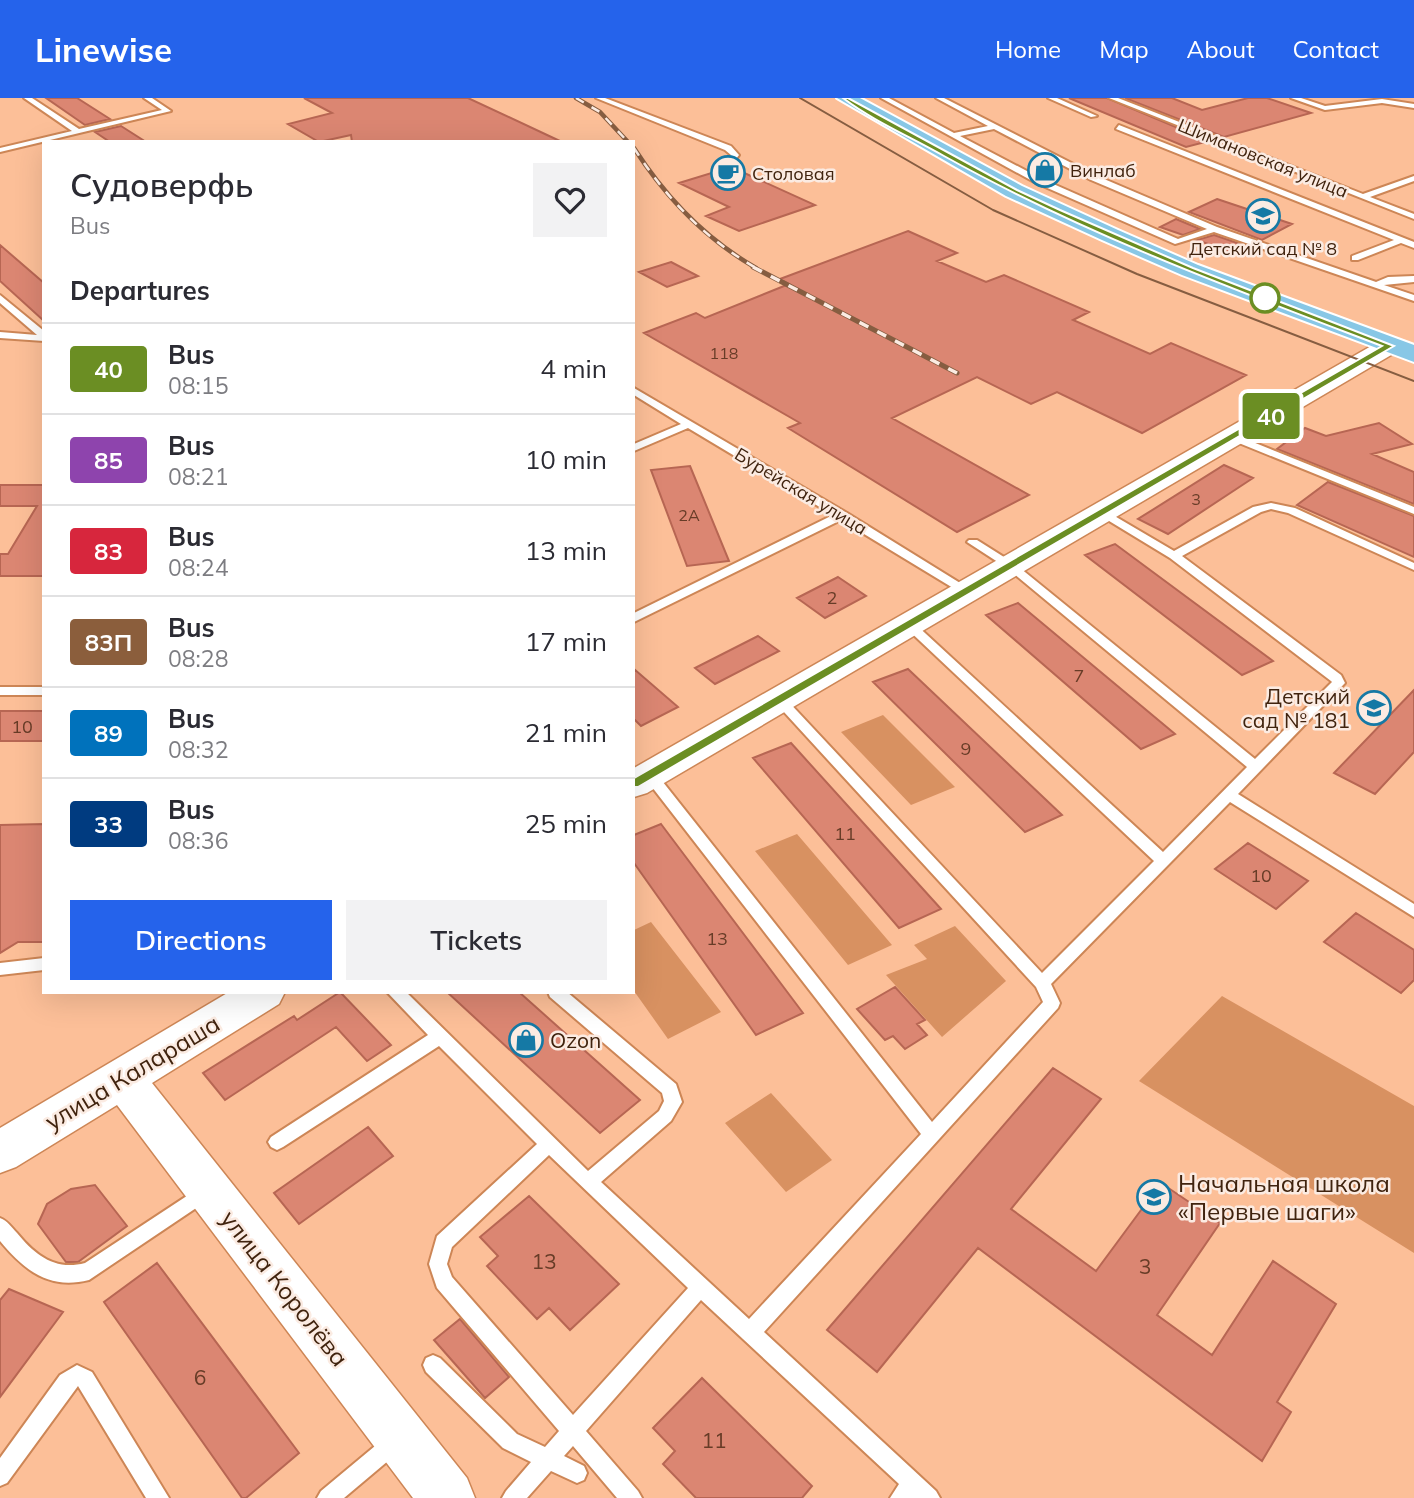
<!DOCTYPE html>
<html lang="en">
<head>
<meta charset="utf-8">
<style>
  :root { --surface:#fff; --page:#f2f2f3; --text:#2b2b33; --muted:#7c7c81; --line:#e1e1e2; --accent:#2563eb }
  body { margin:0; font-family:Mulish,sans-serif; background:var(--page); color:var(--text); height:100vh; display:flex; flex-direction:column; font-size:26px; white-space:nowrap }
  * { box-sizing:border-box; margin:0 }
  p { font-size:23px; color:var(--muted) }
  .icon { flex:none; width:38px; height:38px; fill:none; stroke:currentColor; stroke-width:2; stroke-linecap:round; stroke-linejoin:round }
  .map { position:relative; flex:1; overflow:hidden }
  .panel { position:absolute; left:42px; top:42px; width:593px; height:854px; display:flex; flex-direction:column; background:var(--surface); border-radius:0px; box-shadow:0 7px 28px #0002 }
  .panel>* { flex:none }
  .badge { padding:0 14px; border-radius:5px; font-size:24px; line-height:46px }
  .map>.badge { position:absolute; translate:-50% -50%; box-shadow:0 0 0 4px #fff }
  h2 { padding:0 28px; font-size:26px; line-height:63px }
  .round { display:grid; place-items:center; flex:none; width:74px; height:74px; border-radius:0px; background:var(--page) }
  .summary { display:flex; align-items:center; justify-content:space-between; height:119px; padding:0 28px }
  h1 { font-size:33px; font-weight:600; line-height:52px }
  .action { display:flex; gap:14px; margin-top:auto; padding:14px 28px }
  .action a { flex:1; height:80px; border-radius:0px; background:var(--accent); color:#fff; font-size:28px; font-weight:600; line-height:80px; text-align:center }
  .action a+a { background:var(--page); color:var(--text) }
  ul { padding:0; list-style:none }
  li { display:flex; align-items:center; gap:21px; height:91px; padding:0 28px; border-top:2px solid var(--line) }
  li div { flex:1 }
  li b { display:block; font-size:26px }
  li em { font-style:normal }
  li .badge { min-width:77px; font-weight:700; text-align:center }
  header { display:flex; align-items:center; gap:42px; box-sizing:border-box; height:98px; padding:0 35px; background:var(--accent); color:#fff }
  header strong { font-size:33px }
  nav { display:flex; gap:38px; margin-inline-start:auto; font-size:24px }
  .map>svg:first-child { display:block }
  .green { fill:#d89161 }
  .building { fill:#db8672; stroke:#b76653; stroke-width:2 }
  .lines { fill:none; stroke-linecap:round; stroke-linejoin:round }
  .service-casing { stroke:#cd8656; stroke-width:4 }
  .tertiary-casing { stroke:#cd8656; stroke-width:3 }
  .primary-casing { stroke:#fff; stroke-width:4 }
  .service { fill:#fff; fill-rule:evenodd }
  .tertiary { fill:#fff; fill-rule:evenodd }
  .primary { fill:#88c7e6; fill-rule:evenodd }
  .tram { stroke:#865d41; stroke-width:2 }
  .rail-far1-casing { stroke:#865d41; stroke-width:4.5 }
  .rail-casing { stroke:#865d41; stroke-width:5 }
  .rail-far1 { stroke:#fbebe2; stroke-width:2.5; stroke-dasharray:9; stroke-linecap:butt }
  .rail { stroke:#fbebe2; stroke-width:3.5; stroke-dasharray:10; stroke-linecap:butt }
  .line { fill:#6b8e23; stroke:#fff; stroke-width:2 }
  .stop-dot { fill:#fff; stroke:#6b8e23; stroke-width:3.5 }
  .labels { text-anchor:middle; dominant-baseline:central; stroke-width:5; stroke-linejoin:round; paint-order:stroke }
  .far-number-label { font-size:16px; fill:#673c27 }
  .far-street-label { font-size:18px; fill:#40230e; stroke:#fbebe2 }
  .far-poi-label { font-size:18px; fill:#40230e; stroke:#fbebe2; text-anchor:start }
  .number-label { font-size:18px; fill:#673c27 }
  .poi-label { font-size:21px; fill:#40230e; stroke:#fbebe2; text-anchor:end }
  .near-number-label { font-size:21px; fill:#673c27 }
  .near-street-label { font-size:24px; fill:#40230e; stroke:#fbebe2 }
  .near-poi-label { font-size:24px; fill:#40230e; stroke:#fbebe2; text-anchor:start }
</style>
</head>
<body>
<header>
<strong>Linewise</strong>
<nav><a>Home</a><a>Map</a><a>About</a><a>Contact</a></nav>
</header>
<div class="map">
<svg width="1414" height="1400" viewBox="0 0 1414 1400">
  <rect width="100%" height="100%" fill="#fcbf98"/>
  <path class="green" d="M883 617 955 689 911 707 841 634Z
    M797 736 892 847 848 867 755 753Z
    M651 824 721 914 668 941 634 893V832Z
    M955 828 1006 883 942 939 886 877 927 861 914 847Z
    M1222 898 1414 1008V1155L1139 983Z
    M771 995 832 1062 786 1094 725 1025Z"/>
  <path class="building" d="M46 0H77L110 21 85 27Z
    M304 0H468L562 44H352L351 37 319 44 288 26 332 15Z
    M1069 0H1107L1209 43 1186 49Z
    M1125 0H1172L1202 12 1248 0H1267L1311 15 1224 39Z
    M121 28 146 44H110L95 34Z
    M731 69 815 107 739 133 706 118 729 109 679 85Z
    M1217 101 1292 126 1262 142 1189 114Z
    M1176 121 1200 131 1183 137 1160 129Z
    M908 133 957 155 937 163 986 184 1004 177 1089 214 1073 222 1150 256 1171 245 1246 277 1142 335 1057 294 1031 306 977 279 892 320 1029 397 957 434 788 330 800 325 644 235 696 215 705 220 789 186 780 181Z
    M1214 137 1249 149 1236 156 1197 142Z
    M0 147 44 185V223L0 183Z
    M671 164 698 178 667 189 639 174Z
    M1379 325 1412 346 1372 356 1414 374V406L1277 351 1305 330 1326 338Z
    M1224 367 1253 380 1168 436 1138 421Z
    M690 368 729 463 687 468 651 372Z
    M1328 384 1414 418V459L1297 407Z
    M0 387H44V478H0V456H8L37 408H0Z
    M1115 446 1273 563 1242 577 1085 457Z
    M838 479 866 498 825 520 797 500Z
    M1018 505 1175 636 1141 651 986 517Z
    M758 538 779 553 715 586 695 570Z
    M634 571 678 609 641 628 634 621Z
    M908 571 1062 717 1025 734 873 584Z
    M1414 592V654L1375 696 1334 675Z
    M0 613H44V643H0Z
    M791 645 941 811 899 830 753 660Z
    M44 726V844H18L0 855V727Z
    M661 726 803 915 756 937 634 765V737Z
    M1248 745 1308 783 1276 811 1215 771Z
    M1356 815 1414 852V882L1401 895 1324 844Z
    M895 889 925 922 917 926 927 937 905 951 893 938 885 942 857 911Z
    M340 894 391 947 367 963 336 929 225 1002 203 975 294 918 297 922Z
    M447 894H519L640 1002 600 1035Z
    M1053 970 1101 1001 1011 1111 1096 1173 1161 1085 1220 1125 1157 1217 1212 1257 1273 1163 1336 1206 1277 1304 1291 1314 1262 1363 978 1150 877 1274 827 1232Z
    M368 1029 393 1058 299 1126 274 1095Z
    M95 1087 127 1128 78 1164H66L38 1126 47 1106 71 1091Z
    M529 1098 619 1186 570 1232 549 1210 537 1221 487 1168 498 1158 480 1139Z
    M157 1165 299 1355 246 1400H242L104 1204Z
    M9 1191 63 1214 0 1299V1202Z
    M460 1221 509 1279 485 1300 434 1242Z
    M702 1280 812 1388 802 1400H696L663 1366 675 1353 653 1330Z"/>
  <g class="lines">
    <g class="service-casing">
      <path id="service" d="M24 0H32L79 31 162 12 144 0H152L171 13 0 54V50L72 33Z
        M596 0H605L731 48 739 57 733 65H727L731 57 725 52Z
        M881 0H889L954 35 988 28 936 0H944L1097 78 1217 129 1376 184 1388 179 1414 178V184L1384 187 1414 197V203L1214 134 1175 146 1036 85ZM994 31 1091 82 1207 131 1178 141 1042 81 960 38Z
        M1048 0H1057L1097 18 1091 19Z
        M1109 0H1118L1363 96 1414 78V83L1370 99 1414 116V121Z
        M1291 0H1301L1325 8 1382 1 1414 6V10L1382 5 1325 12Z
        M1119 27 1414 144V150L1401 145 1358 162H1352V158L1394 142 1116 31Z
        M0 197 44 233V243L0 240V234L37 237 0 205Z
        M634 290 847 415 973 493 967 497 963 496 841 422 634 524V515L833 417 688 330 634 353V346L681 326 634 297Z
        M1233 336 1414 409V416L1229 341 1228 339Z
        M1271 405 1295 410 1414 465V472L1288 415 1271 411 1261 414 1182 458 1341 577 1345 585 1238 696 1414 806V819L1230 704 1051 886 1060 905 1058 910 764 1234 936 1393 940 1400H890L899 1386 701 1202 586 1333 638 1393 642 1400H617L573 1348 564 1358 584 1368 587 1375 584 1382 577 1385 551 1373 527 1400H502L506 1393 531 1364 503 1350 426 1274 423 1267 426 1260 433 1257 440 1260 517 1336 545 1349 559 1333 437 1190 429 1166 437 1138 537 1046 439 948 283 1049 277 1052 271 1049 268 1044 271 1039 428 937 387 894H406L588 1073 659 1013 664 1003 662 995 550 899 548 894H567L676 986 682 1004 671 1023 601 1084 749 1221 921 1036 645 680 643 677 645 674H655L932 1024 1043 904 1036 889 773 602 779 598 784 599 1042 875 1154 763 903 527 909 523 913 524 1163 754 1247 669 1007 470 967 444 969 442H977L1015 466 1255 661 1332 584 1331 583 1170 460 1096 415 1098 413H1106L1174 453 1253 409ZM549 1057 688 1190 573 1317 452 1179 447 1166 452 1149Z
        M0 589H44V597H0Z
        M44 860V872L0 877V865Z
        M205 1086 211 1088 214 1094 211 1100 89 1182C49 1192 25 1173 0 1143V1120C8 1123 11 1129 17 1135 35 1157 55 1173 85 1165Z
        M77 1267 92 1274 169 1400H146L78 1288 7 1385 0 1388V1360L60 1277Z
        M394 1335 401 1338 404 1345 401 1352 344 1400H317L321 1393 387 1338Z"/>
    </g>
    <g class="tertiary-casing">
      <path id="tertiary" d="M1389 241 1398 243 1401 248 1398 253 647 695 634 699V670L1380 243Z
        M229 894H285L279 906 152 985 467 1380 475 1400H413L117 1007 16 1069 0 1075V1030Z"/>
    </g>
    <g class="primary-casing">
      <path id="primary" d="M837 0H860L1022 88 1118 132 1198 167 1414 247V264L1182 177 1102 142 1006 98Z"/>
    </g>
    <use href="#service" class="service"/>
    <use href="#tertiary" class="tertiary"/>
    <use href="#primary" class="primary"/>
    <path class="tram" d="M800 0 993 112 1137 176 1414 283"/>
    <g class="rail-far1-casing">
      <path id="rail-far1" d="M576 0 600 14 628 44
        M634 50C666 100 704 140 756 170"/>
    </g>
    <g class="rail-casing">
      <path id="rail" d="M753 169 957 275"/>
    </g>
    <use href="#rail-far1" class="rail-far1"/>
    <use href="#rail" class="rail"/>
  </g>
  <path class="line" d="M843 0H848L1017 92 1060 112 1193 170 1394 248 638 689H629V683L1382 248C1233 191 1084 136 944 58 911 39 873 23 843 0Z"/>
  <defs>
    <g id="shop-ring" transform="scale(1.75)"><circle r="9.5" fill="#fbebe2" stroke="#1579a5" stroke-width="1.5"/><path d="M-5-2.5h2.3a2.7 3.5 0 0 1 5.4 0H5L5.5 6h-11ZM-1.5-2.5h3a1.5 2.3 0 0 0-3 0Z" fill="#1579a5"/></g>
    <g id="cafe-ring" transform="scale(1.75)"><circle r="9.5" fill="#fbebe2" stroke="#1579a5" stroke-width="1.5"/><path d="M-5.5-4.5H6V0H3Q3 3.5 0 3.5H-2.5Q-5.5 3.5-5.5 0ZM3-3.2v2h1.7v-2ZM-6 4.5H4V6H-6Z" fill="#1579a5"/></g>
    <g id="school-ring" transform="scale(1.75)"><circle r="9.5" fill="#fbebe2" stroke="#1579a5" stroke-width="1.5"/><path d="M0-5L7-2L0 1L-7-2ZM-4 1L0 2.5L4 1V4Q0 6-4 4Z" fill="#1579a5"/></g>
  </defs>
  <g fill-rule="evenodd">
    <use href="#shop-ring" x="1045" y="72"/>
    <use href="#cafe-ring" x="728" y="75"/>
    <use href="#school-ring" x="1263" y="118"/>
    <use href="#school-ring" x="1374" y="610"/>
    <use href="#shop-ring" x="526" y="942"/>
    <use href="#school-ring" x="1154" y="1099"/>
  </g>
  <circle class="stop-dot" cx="1265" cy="200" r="14"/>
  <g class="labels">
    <g class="far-number-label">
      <text x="724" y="255">118</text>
      <text x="1196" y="401">3</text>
      <text x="689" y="417">2А</text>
    </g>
    <g class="far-street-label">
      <text transform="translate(1263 60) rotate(22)">Шимановская улица</text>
      <text transform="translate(801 393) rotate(31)">Бурейская улица</text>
    </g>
    <g class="far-poi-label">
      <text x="1070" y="72">Винлаб</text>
      <text x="752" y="75">Столовая</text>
      <text x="1263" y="150" text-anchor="middle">Детский сад № 8</text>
    </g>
    <g class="number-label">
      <text x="832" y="499">2</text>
      <text x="1079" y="577">7</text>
      <text x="22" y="628">10</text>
      <text x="966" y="650">9</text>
      <text x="845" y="735">11</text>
      <text x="1261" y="777">10</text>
      <text x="717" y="840">13</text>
    </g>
    <g class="poi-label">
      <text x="1350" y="598">Детский<tspan x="1350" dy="24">сад № 181</tspan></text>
      <text x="550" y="942" text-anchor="start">Ozon</text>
    </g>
    <g class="near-number-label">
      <text x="544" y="1163">13</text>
      <text x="1145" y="1168">3</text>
      <text x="200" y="1279">6</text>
      <text x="714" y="1342">11</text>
    </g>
    <g class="near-street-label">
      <text transform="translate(132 974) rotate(-31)">улица Калараша</text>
      <text transform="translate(285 1190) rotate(52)">улица Королёва</text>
    </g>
    <g class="near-poi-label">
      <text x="1178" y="1085">Начальная школа<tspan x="1178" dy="28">«Первые шаги»</tspan></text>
    </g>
  </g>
</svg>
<b class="badge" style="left:1271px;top:318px;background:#6b8e23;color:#fff">40</b>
<section class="panel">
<div class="summary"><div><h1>Судоверфь</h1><p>Bus</p></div><a class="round"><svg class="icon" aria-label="heart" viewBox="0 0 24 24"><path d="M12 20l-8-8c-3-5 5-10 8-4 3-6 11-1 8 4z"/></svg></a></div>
<h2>Departures</h2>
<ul>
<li><span class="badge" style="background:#6b8e23;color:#fff">40</span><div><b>Bus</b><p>08:15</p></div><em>4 min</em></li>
<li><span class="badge" style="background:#8e44ad;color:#fff">85</span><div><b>Bus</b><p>08:21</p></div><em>10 min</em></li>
<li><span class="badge" style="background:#d7263d;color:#fff">83</span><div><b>Bus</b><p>08:24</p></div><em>13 min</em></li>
<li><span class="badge" style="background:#8b5e3c;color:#fff">83П</span><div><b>Bus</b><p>08:28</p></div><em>17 min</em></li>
<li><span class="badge" style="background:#0072bc;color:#fff">89</span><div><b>Bus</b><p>08:32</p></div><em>21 min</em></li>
<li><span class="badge" style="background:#003b80;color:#fff">33</span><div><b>Bus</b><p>08:36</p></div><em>25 min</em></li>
</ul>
<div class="action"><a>Directions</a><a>Tickets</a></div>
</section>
</div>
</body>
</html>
